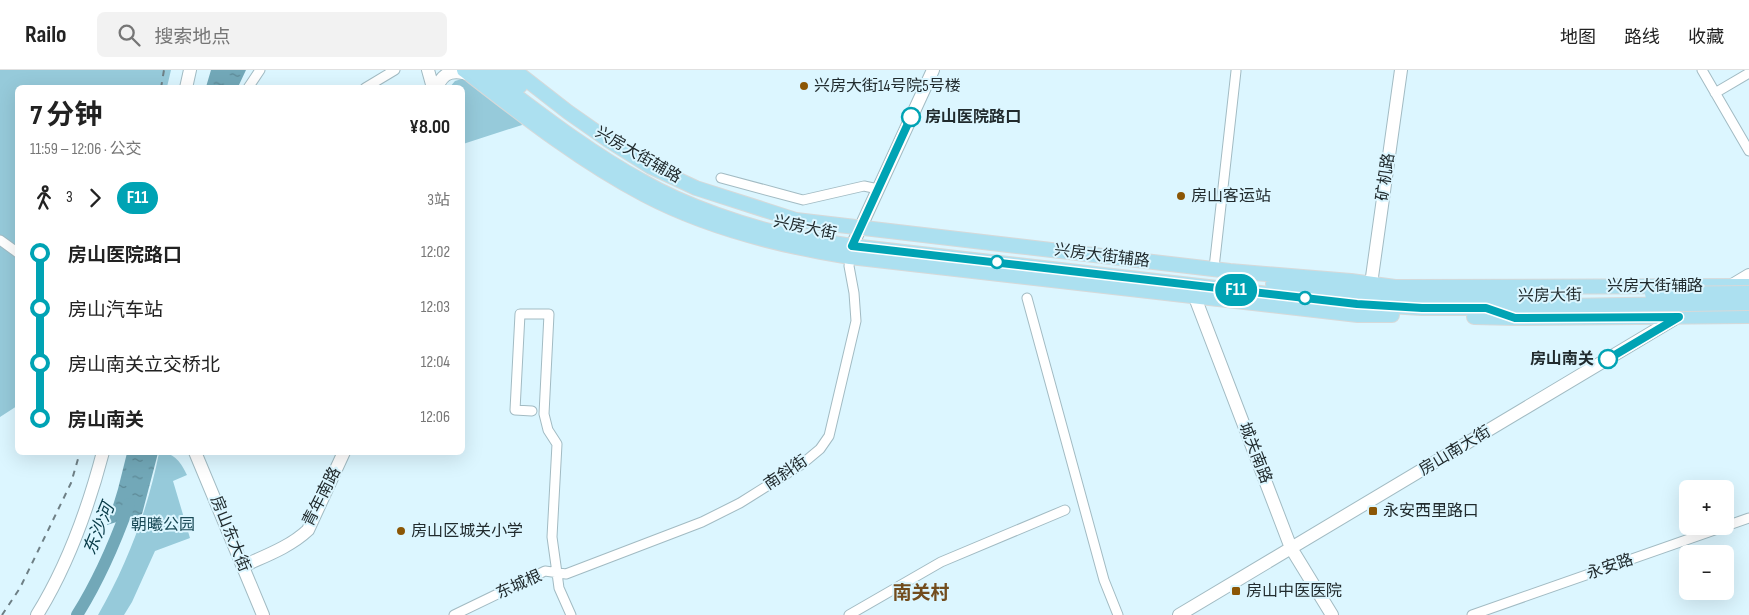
<!DOCTYPE html>
<html lang="zh">
<head>
<meta charset="utf-8">
<style>
  :root { --surface:#fff; --page:#f2f2f2; --text:#222; --muted:#767676; --line:#e0e0e0 }
  body { margin:0; font-family:"Sofia Sans Condensed","Noto Sans SC",sans-serif; background:var(--page); color:var(--text); height:100vh; display:flex; flex-direction:column; font-size:19px; white-space:nowrap }
  * { box-sizing:border-box; margin:0 }
  p { font-size:16px; color:var(--muted) }
  .icon { flex:none; width:28px; height:28px; fill:none; stroke:currentColor; stroke-width:2; stroke-linecap:round; stroke-linejoin:round }
  .map { position:relative; flex:1; overflow:hidden }
  .drawer { position:absolute; left:15px; top:15px; width:450px; height:370px; display:flex; flex-direction:column; background:var(--surface); border-radius:8px; box-shadow:0 5px 20px #0002 }
  .drawer>* { flex:none }
  .badge { padding:0 10px; border-radius:16px; font-size:18px; line-height:32px }
  .controls { position:absolute; left:1679px; top:410px; display:grid; gap:10px }
  .controls a { display:grid; place-items:center; width:55px; height:55px; border-radius:8px; background:var(--surface); box-shadow:0 5px 20px #0002; font-size:25px }
  .map>.badge { position:absolute; translate:-50% -50%; box-shadow:0 0 0 2px #fff }
  .legs { display:flex; align-items:center; gap:8px; height:55px; padding:0 15px; font-size:16px }
  .legs p { margin-inline-start:auto }
  .summary { display:flex; align-items:center; justify-content:space-between; height:85px; padding:0 15px }
  h1 { font-size:28px; font-weight:700; line-height:38px }
  ul { padding:0 15px; list-style:none }
  li { display:flex; align-items:center; gap:18px; height:55px; font-size:19px }
  li i { display:grid; place-items:center; width:8px; height:100%; margin:0 6px; background:currentColor }
  li i::after { content:''; width:12px; height:12px; margin:-6px; border:4px solid; border-radius:50%; background:var(--surface) }
  li p { margin-inline-start:auto }
  li:first-child i { background:linear-gradient(#0000 50%,currentColor 0) }
  li:last-child i { background:linear-gradient(currentColor 50%,#0000 0) }
  header { display:flex; align-items:center; gap:30px; box-sizing:border-box; height:70px; padding:0 25px; background:var(--surface); border-bottom:1px solid var(--line) }
  header strong { font-size:24px }
  nav { display:flex; gap:28px; margin-inline-start:auto; font-size:18px }
  .search { width:350px; height:45px; background:var(--page); display:flex; align-items:center; gap:12px; box-sizing:border-box; padding:0 18px; border-radius:8px; color:var(--muted); font-size:19px }
  .map>svg:first-child { display:block }
  .green { fill:#96cada }
  .water { fill:url(#water-ripples) }
  .lines { fill:none; stroke-linecap:round; stroke-linejoin:round }
  .river { stroke:#72a8b8; stroke-width:12 }
  .street-casing { stroke:#a2bbc3; stroke-width:11 }
  .secondary-casing { stroke:#a2bbc3; stroke-width:14 }
  .primary-casing { stroke:#d7d9d9; stroke-width:16 }
  .street { stroke:#fff; stroke-width:9 }
  .secondary { stroke:#fff; stroke-width:12 }
  .primary { stroke:#ace0f0; stroke-width:14 }
  .rail { stroke:#6e7f85; stroke-width:2; stroke-dasharray:6 6; stroke-linecap:butt }
  .primary-bridge-casing { stroke:#d7d9d9; stroke-width:16; stroke-linecap:butt }
  .primary-bridge { stroke:#ace0f0; stroke-width:14 }
  .line-1-casing { stroke:#fff; stroke-width:11 }
  .line-1 { stroke:#00a3b4; stroke-width:8 }
  .poi-dot { fill:#8b5605; stroke:#dcf6ff; stroke-width:2 }
  .stop-1-dot { fill:#fff; stroke:#00a3b4; stroke-width:2.5 }
  .labels { text-anchor:middle; dominant-baseline:central; stroke-width:4; stroke-linejoin:round; paint-order:stroke }
  .poi-label { font-size:16px; fill:#212b2e; stroke:#dcf6ff; text-anchor:start }
  .stop-label { font-size:16px; font-weight:bold; fill:#212b2e; stroke:#dcf6ff; text-anchor:start }
  .street-label { font-size:16px; fill:#212b2e; stroke:#dcf6ff }
  .park-label { font-size:16px; fill:#194956; stroke:#dcf6ff }
  .water-label { font-size:18px; font-style:italic; fill:#093c49; stroke:#dcf6ff }
  .quarter-label { font-size:19px; font-weight:bold; fill:#724c1d; stroke:#dcf6ff }
</style>
</head>
<body>
<header>
<strong>Railo</strong>
<div class="search"><svg class="icon" aria-label="search" viewBox="0 0 24 24"><circle cx="10" cy="10" r="6"/><path d="M15 15l6 6"/></svg>搜索地点</div>
<nav><a>地图</a><a>路线</a><a>收藏</a></nav>
</header>
<div class="map">
<svg width="1749" height="545" viewBox="0 0 1749 545">
  <defs>
    <pattern id="water-ripples" width="26" height="14" patternUnits="userSpaceOnUse" patternTransform="scale(1.25)"><rect width="26" height="14" fill="#72a8b8"/><path d="M2 4q2-2 4 0t4 0M15 11q2-2 4 0t4 0" fill="none" stroke="#5d8996"/></pattern>
  </defs>
  <rect width="100%" height="100%" fill="#dcf6ff"/>
  <path class="green" d="M0 0H171L167 17 18 18 17 336 0 347Z
    M465 8 520 50 522 55 463 74 462 18H449L455 11Z
    M159 383C174 382 181 392 187 405L173 411 190 468 155 481 132 532 124 545H98C127 495 148 439 159 383Z"/>
  <path class="water" d="M211 0H246L238 17H206Z
    M127 383H158L142 444 107 455 118 419Z"/>
  <g class="lines">
    <path class="river" d="M77 545C99 510 115 473 129 434"/>
    <g class="street-casing">
      <path id="street" d="M1702 0 1749 81
        M248 18 260 0
        M365 18 395 0
        M1715 23 1749 3
        M721 108 803 130 864 116 878 119
        M0 170 18 183
        M1214 198 1236 1
        M1027 228 1104 510 1118 545
        M532 341 515 340 520 244H549L544 344 548 360 557 374 552 467 557 503 559 518 571 545
        M454 545 545 501 566 504 702 452 740 433 802 394 820 379 829 366 856 251 854 223 849 196 851 182
        M849 545 941 492 1065 440
        M1472 545 1749 448"/>
    </g>
    <g class="secondary-casing">
      <path id="secondary" d="M428 0 433 18
        M186 18 190 0
        M437 18C443 0 456 0 471 5
        M852 176 933 0
        M1371 214 1401 0
        M1191 217 1291 478 1332 545
        M1729 217 1749 205
        M195 382 263 545
        M243 496C265 486 290 477 308 460L344 382
        M37 545C68 495 88 439 103 382
        M1179 545 1681 245"/>
    </g>
    <g class="primary-casing">
      <path id="primary" d="M464 0C522 45 580 91 645 125 708 158 780 176 850 187L1358 245H1392
        M482 0C534 39 585 80 642 111 685 136 747 157 795 167 814 170 833 173 852 176L1357 234 1422 238 1563 236
        M499 0 520 16
        M514 0 568 42 608 70 651 97 696 118 796 150 1230 201 1351 211 1395 217 1749 216
        M1273 214 1352 223 1422 228 1565 226
        M1508 245 1515 248 1749 246
        M1474 247 1515 248"/>
    </g>
    <use href="#street" class="street"/>
    <use href="#secondary" class="secondary"/>
    <use href="#primary" class="primary"/>
    <path class="rail" d="M161 18 164 0
      M2 545 20 518 71 413 80 382"/>
    <g class="primary-bridge-casing">
      <path id="primary-bridge" d="M1652 224 1749 223
        M1563 236 1749 233"/>
    </g>
    <use href="#primary-bridge" class="primary-bridge"/>
  </g>
  <g class="lines">
    <g class="line-1-casing">
      <path id="line-1" d="M911 47 852 176 1357 234 1422 238H1486L1515 248 1679 247 1608 289"/>
    </g>
    <use href="#line-1" class="line-1"/>
  </g>
  <g class="poi-dot">
    <circle cx="804" cy="16" r="5"/>
    <circle cx="1181" cy="126" r="5"/>
    <rect x="1368" y="436" width="10" height="10" rx="2.5"/>
    <circle cx="401" cy="461" r="5"/>
    <rect x="1231" y="516" width="10" height="10" rx="2.5"/>
  </g>
  <g class="stop-1-dot">
    <circle cx="911" cy="47" r="9"/>
    <circle cx="997" cy="192" r="6"/>
    <circle cx="1305" cy="228" r="6"/>
    <circle cx="1608" cy="289" r="9"/>
  </g>
  <g class="labels">
    <g class="poi-label">
      <text x="814" y="16">兴房大街14号院5号楼</text>
      <text x="1191" y="126">房山客运站</text>
      <text x="1383" y="441">永安西里路口</text>
      <text x="411" y="461">房山区城关小学</text>
      <text x="1246" y="521">房山中医医院</text>
    </g>
    <g class="stop-label">
      <text x="925" y="47">房山医院路口</text>
      <text x="1594" y="289" text-anchor="end">房山南关</text>
    </g>
    <g class="street-label">
      <text transform="translate(638 85) rotate(30)">兴房大街辅路</text>
      <text transform="translate(1386 107) rotate(-82)">矿机路</text>
      <text transform="translate(805 158) rotate(12)">兴房大街</text>
      <text transform="translate(1102 186) rotate(7)">兴房大街辅路</text>
      <text x="1655" y="216">兴房大街辅路</text>
      <text transform="translate(1550 226) rotate(-1)">兴房大街</text>
      <text transform="translate(1455 381) rotate(-31)">房山南大街</text>
      <text transform="translate(1255 383) rotate(69)">城关南路</text>
      <text transform="translate(786 403) rotate(-34)">南斜街</text>
      <text transform="translate(322 427) rotate(-63)">青年南路</text>
      <text transform="translate(230 464) rotate(68)">房山东大街</text>
      <text transform="translate(1610 497) rotate(-19)">永安路</text>
      <text transform="translate(519 515) rotate(-24)">东城根</text>
    </g>
    <g class="park-label">
      <text x="163" y="455">朝曦公园</text>
    </g>
    <g class="water-label">
      <text transform="translate(99 459) rotate(-68)">东沙河</text>
    </g>
    <g class="quarter-label">
      <text x="921" y="523">南关村</text>
    </g>
  </g>
</svg>
<div class="controls">
<a>+</a>
<a>−</a>
</div>
<b class="badge" style="left:1236px;top:220px;background:#00a3b4;color:#fff">F11</b>
<section class="drawer">
<div class="summary"><div><h1>7 分钟</h1><p>11:59 – 12:06 · 公交</p></div><b>¥8.00</b></div>
<div class="legs"><svg class="icon" aria-label="walk" viewBox="0 0 24 24"><circle cx="13" cy="4" r="2"/><path d="M13 8l-2 6 4 7M11 14l-3 7M7 12l3-4h3l4 4"/></svg>3<svg class="icon" aria-label="forward" viewBox="0 0 24 24"><path d="M9 5l7 7-7 7"/></svg><b class="badge" style="background:#00a3b4;color:#fff">F11</b><p>3站</p></div>
<ul>
<li><i style="color:#00a3b4"></i><b>房山医院路口</b><p>12:02</p></li>
<li><i style="color:#00a3b4"></i><span>房山汽车站</span><p>12:03</p></li>
<li><i style="color:#00a3b4"></i><span>房山南关立交桥北</span><p>12:04</p></li>
<li><i style="color:#00a3b4"></i><b>房山南关</b><p>12:06</p></li>
</ul>
</section>
</div>
</body>
</html>
